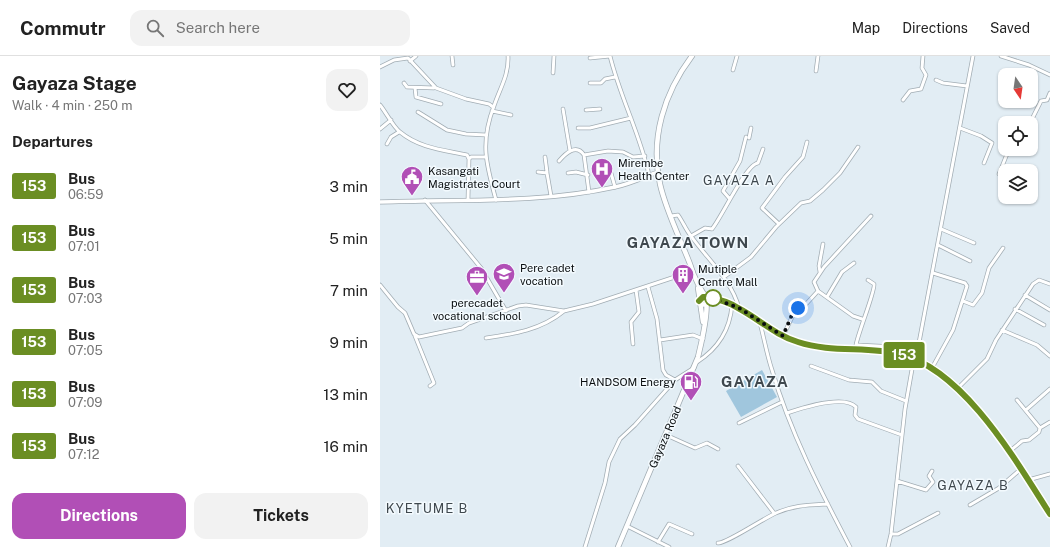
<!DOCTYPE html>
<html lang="en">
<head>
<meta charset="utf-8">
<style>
  :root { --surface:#fff; --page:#f2f2f2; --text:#222; --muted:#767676; --line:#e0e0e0; --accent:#b14fb6 }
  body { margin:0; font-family:"Public Sans",sans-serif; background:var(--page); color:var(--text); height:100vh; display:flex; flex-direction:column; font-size:15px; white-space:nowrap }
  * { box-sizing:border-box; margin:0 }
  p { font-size:13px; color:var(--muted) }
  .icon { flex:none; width:22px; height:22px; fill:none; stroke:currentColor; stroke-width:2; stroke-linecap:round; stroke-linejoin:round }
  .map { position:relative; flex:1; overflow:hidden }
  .drawer { display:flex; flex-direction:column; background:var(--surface); width:380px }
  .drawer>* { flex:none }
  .badge { padding:0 8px; border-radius:3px; font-size:14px; line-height:26px }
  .needle { width:26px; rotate:167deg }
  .fabs { position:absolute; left:618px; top:12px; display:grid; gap:8px }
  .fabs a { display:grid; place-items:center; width:40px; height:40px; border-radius:8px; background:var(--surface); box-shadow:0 1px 3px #0004; font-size:20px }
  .you { position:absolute; width:20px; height:20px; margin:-10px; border:3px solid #fff; border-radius:50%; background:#1a73e8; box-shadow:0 0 0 6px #1a73e833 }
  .map>.badge { position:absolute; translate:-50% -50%; box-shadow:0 0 0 2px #fff }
  h2 { padding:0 12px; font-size:15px; line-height:36px }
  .round { display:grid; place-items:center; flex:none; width:42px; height:42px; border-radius:12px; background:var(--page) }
  .headline { display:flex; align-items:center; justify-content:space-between; height:68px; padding:0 12px }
  h1 { font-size:19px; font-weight:700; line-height:30px }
  .primary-button { display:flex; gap:8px; margin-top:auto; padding:8px 12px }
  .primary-button a { flex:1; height:46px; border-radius:12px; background:var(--accent); color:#fff; font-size:16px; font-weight:700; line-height:46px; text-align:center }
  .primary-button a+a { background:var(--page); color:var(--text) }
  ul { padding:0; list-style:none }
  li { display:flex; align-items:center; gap:12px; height:52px; padding:0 12px }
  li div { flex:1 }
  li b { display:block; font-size:15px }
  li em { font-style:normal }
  li .badge { min-width:44px; font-weight:700; text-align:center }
  header { display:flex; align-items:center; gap:24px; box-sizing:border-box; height:56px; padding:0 20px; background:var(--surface); border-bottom:1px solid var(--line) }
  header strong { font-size:19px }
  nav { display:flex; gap:22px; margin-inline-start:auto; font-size:14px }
  .search { width:280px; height:36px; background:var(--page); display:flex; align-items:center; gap:10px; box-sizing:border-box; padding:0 14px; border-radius:12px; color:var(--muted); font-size:15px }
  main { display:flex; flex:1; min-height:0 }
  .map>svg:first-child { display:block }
  .green { fill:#a0c6dd }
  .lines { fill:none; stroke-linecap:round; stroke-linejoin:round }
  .minor-casing { stroke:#a2adb4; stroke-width:4.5 }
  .tertiary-casing { stroke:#a2adb4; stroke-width:5 }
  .primary-casing { stroke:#a2adb4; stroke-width:6 }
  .minor { stroke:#fff; stroke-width:3 }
  .tertiary { stroke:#fff; stroke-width:3.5 }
  .primary { stroke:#fff; stroke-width:4.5 }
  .line-casing { stroke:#fff; stroke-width:9 }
  .line { stroke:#6b8e23; stroke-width:6 }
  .walk { stroke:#090d0f; stroke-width:4; stroke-dasharray:0 7.2 }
  .stop-dot { fill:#fff; stroke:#6b8e23; stroke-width:2 }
  .labels { text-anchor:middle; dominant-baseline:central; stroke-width:3; stroke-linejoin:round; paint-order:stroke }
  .poi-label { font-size:11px; fill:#090d0f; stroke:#f3fafe; text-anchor:start }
  .street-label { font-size:11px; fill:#090d0f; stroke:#f3fafe }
  .quarter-label { font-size:13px; letter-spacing:1px; fill:#3f484e; stroke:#f3fafe }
  .district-label { font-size:15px; font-weight:bold; letter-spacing:1px; fill:#3f484e; stroke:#f3fafe }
</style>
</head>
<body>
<header>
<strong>Commutr</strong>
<div class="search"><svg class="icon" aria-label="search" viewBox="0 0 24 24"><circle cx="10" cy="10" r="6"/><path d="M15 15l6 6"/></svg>Search here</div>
<nav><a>Map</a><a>Directions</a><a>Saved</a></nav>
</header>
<main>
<section class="drawer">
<div class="headline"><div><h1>Gayaza Stage</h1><p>Walk · 4 min · 250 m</p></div><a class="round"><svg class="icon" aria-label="heart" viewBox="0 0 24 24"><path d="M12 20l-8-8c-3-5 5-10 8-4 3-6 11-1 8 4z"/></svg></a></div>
<h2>Departures</h2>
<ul>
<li><span class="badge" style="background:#6b8e23;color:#fff">153</span><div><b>Bus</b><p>06:59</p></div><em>3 min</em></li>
<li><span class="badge" style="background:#6b8e23;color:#fff">153</span><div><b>Bus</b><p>07:01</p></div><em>5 min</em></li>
<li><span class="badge" style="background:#6b8e23;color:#fff">153</span><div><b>Bus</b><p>07:03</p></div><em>7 min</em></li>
<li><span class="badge" style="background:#6b8e23;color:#fff">153</span><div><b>Bus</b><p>07:05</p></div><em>9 min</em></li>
<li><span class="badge" style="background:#6b8e23;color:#fff">153</span><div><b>Bus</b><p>07:09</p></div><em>13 min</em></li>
<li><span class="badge" style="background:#6b8e23;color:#fff">153</span><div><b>Bus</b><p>07:12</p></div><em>16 min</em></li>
</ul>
<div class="primary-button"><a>Directions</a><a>Tickets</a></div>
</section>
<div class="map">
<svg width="670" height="491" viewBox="0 0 670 491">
  <rect width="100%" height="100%" fill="#e2edf4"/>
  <path class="green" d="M382 314 397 341 361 361 346 335Z"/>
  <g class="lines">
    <g class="minor-casing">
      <path id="minor" d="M72 0 73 9
        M230 0C240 41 260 78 269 119
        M621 0 649 9 670 19
        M210 2 230 0
        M30 5 36 0
        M0 11 14 4 28 2 56 32 86 43 109 48 113 51
        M353 14 357 0
        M436 15 438 0
        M173 17 174 0
        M556 24 563 27 587 30
        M24 27 27 31 54 32
        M210 27H221L225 23 235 21
        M35 32 36 41 61 48
        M523 44 530 35 541 33 546 19 542 12 543 0
        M0 49C6 56 13 71 20 76 39 92 64 94 87 99L89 103 88 143
        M183 53 190 95
        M206 54 220 53
        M112 55 131 59
        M38 56 67 74 86 78 106 79
        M632 67 633 64
        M650 67 661 45 667 44 670 37
        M198 72H210L251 62
        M580 72 601 80 612 87 604 107
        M0 73 11 64
        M369 82 371 72
        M7 88 11 81 19 76
        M635 93H644
        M204 99 209 136
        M165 101 167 116
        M89 103 91 101H105
        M179 105C185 98 196 87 204 99L228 95 243 96 253 101 265 100
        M158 116 167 117 171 140
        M188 117 196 116 208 119
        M225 117H231L235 131
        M619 118 629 93
        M349 142 343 135 360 105 366 81
        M45 144 101 212 126 255
        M116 144C106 108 100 86 114 50 120 32 129 19 128 0
        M291 160 298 159C303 166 306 174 311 180 328 204 351 223 359 252
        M399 168 382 152 405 121 423 101 427 86
        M561 173 594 187
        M311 180 325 172 332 173C342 161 366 108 378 107L383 93
        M558 189 590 205
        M440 216 439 210 443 188
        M344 221 371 201 396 171 421 147 430 145 443 134 460 117 478 91
        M0 229 18 251 25 257 34 278 39 281 82 272 89 267 138 250 146 249 184 255 213 248 313 215
        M268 231 277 263 283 314 286 319 295 324
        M645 239 670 254
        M447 241 462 216 474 207
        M583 245 593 249 602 237 609 212 623 192
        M635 253 664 269
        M482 263 473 260 438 235 434 226 444 211 491 160
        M380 267C384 282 387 299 392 314 410 376 440 434 470 491
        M622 274 657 289 670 300
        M35 280 54 327 50 330
        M403 280 414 257 427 247 438 235
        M106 282C134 278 161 274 184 255
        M280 284 313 279 323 283
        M253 288 251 266 259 256 256 234
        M476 289C478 277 496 233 494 228L488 224
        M474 293 478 289 516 291 532 296 538 292 593 0
        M317 306C339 292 350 274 352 249
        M431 310 469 324 492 326 501 335 526 345
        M552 312 573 274 587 230 585 227 553 217
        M577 333 607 303 616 284 653 228 659 224 670 228
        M637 344 660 372
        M646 354 670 333
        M407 357C422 352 464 338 476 351L475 359 478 363 522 379
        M359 367 402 346
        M286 379 315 392 327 387 338 393
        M630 395 642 385 649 384 659 376 660 372 670 366
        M358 410 394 457
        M648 424 670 418
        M517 425 546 434 553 426 549 420 552 415
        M590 449 619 432 641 413
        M247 470 289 491
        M511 478H518L558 457
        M278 486 289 468 312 478
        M338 487C346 488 384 462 396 457 414 449 429 449 448 448
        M205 491 225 427 229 406 240 383 255 369 295 324 314 312
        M508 491 511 478 525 353 534 302"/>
    </g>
    <g class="tertiary-casing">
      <path id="tertiary" d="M0 146C78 143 158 148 235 131 250 128 264 121 278 116
        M319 244 323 241H327C338 243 349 246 358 252 379 263 395 279 418 286 451 296 487 290 520 298 585 314 636 405 670 458
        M320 248 324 249 340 245"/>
    </g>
    <g class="primary-casing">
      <path id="primary" d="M318 232 323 266
        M238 491 318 301C321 288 329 257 326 244 325 238 320 233 318 228 315 222 312 215 310 208 300 182 286 155 280 128 270 82 284 37 312 0"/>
    </g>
    <use href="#minor" class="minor"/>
    <use href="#tertiary" class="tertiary"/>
    <use href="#primary" class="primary"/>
  </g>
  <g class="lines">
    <g class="line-casing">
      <path id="line" d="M319 245 323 241H327C338 243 349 246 358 252 379 263 395 279 418 286 451 297 487 290 520 298 584 314 636 405 670 458"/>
    </g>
    <use href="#line" class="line"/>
    <path class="walk" d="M333 242 359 252 403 280 411 261 418 252"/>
  </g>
  <defs>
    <g id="hospital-pin" transform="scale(1.15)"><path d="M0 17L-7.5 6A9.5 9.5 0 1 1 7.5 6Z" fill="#b14fb6" stroke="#f3fafe"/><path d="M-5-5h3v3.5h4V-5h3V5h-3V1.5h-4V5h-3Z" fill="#fff"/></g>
    <g id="civic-pin" transform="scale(1.15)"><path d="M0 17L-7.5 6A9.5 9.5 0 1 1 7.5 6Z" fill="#b14fb6" stroke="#f3fafe"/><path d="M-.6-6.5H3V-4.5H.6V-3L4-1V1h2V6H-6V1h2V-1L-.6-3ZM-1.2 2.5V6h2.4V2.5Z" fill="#fff"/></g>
    <g id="school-pin" transform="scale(1.15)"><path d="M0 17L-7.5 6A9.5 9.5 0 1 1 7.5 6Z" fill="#b14fb6" stroke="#f3fafe"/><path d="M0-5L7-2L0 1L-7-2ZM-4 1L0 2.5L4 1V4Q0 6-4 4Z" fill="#fff"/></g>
    <g id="building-pin" transform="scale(1.15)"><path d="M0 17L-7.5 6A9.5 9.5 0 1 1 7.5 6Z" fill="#b14fb6" stroke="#f3fafe"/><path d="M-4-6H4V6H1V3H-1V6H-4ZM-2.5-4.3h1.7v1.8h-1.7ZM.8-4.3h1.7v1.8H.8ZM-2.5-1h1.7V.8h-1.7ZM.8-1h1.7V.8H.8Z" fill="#fff"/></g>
    <g id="office-pin" transform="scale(1.15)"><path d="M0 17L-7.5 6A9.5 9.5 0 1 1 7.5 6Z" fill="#b14fb6" stroke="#f3fafe"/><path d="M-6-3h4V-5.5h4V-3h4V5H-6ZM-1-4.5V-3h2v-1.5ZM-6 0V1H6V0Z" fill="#fff"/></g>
    <g id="fuel-pin" transform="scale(1.15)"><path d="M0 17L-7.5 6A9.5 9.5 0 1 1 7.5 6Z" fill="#b14fb6" stroke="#f3fafe"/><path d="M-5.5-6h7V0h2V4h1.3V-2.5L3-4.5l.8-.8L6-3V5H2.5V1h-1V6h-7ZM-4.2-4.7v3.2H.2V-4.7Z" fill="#fff"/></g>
  </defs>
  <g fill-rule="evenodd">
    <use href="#hospital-pin" x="222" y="113"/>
    <use href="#civic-pin" x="32" y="121"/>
    <use href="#school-pin" x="124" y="218"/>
    <use href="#building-pin" x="303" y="219"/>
    <use href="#office-pin" x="97" y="221"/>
    <use href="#fuel-pin" x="311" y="326"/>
  </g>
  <circle class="stop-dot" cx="333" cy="242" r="8"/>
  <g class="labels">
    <g class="poi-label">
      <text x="238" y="107">Mirembe<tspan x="238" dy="13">Health Center</tspan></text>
      <text x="48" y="115">Kasangati<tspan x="48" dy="13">Magistrates Court</tspan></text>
      <text x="140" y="212">Pere cadet<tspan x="140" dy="13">vocation</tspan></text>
      <text x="318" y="213">Mutiple<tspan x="318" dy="13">Centre Mall</tspan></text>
      <text x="97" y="247" text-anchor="middle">perecadet<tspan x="97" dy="13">vocational school</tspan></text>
      <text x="296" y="326" text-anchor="end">HANDSOM Energy</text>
    </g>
    <g class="street-label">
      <text transform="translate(285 381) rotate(-67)">Gayaza Road</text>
    </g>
    <g class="quarter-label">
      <text x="359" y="124">GAYAZA A</text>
      <text x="593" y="429">GAYAZA B</text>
      <text x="47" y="452">KYETUME B</text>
    </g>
    <g class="district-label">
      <text x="308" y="186">GAYAZA TOWN</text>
      <text x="375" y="325">GAYAZA</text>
    </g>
  </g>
</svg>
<div class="fabs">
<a><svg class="needle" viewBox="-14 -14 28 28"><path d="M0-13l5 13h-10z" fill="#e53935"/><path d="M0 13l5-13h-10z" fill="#767676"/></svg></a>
<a><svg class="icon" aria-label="locate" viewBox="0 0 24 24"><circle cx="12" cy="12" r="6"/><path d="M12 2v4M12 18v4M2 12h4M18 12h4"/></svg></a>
<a><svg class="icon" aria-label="layers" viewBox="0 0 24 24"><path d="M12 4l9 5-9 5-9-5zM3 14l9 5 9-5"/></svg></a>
</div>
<div class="you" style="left:418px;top:252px"></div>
<b class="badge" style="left:524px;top:299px;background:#6b8e23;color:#fff">153</b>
</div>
</main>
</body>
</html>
